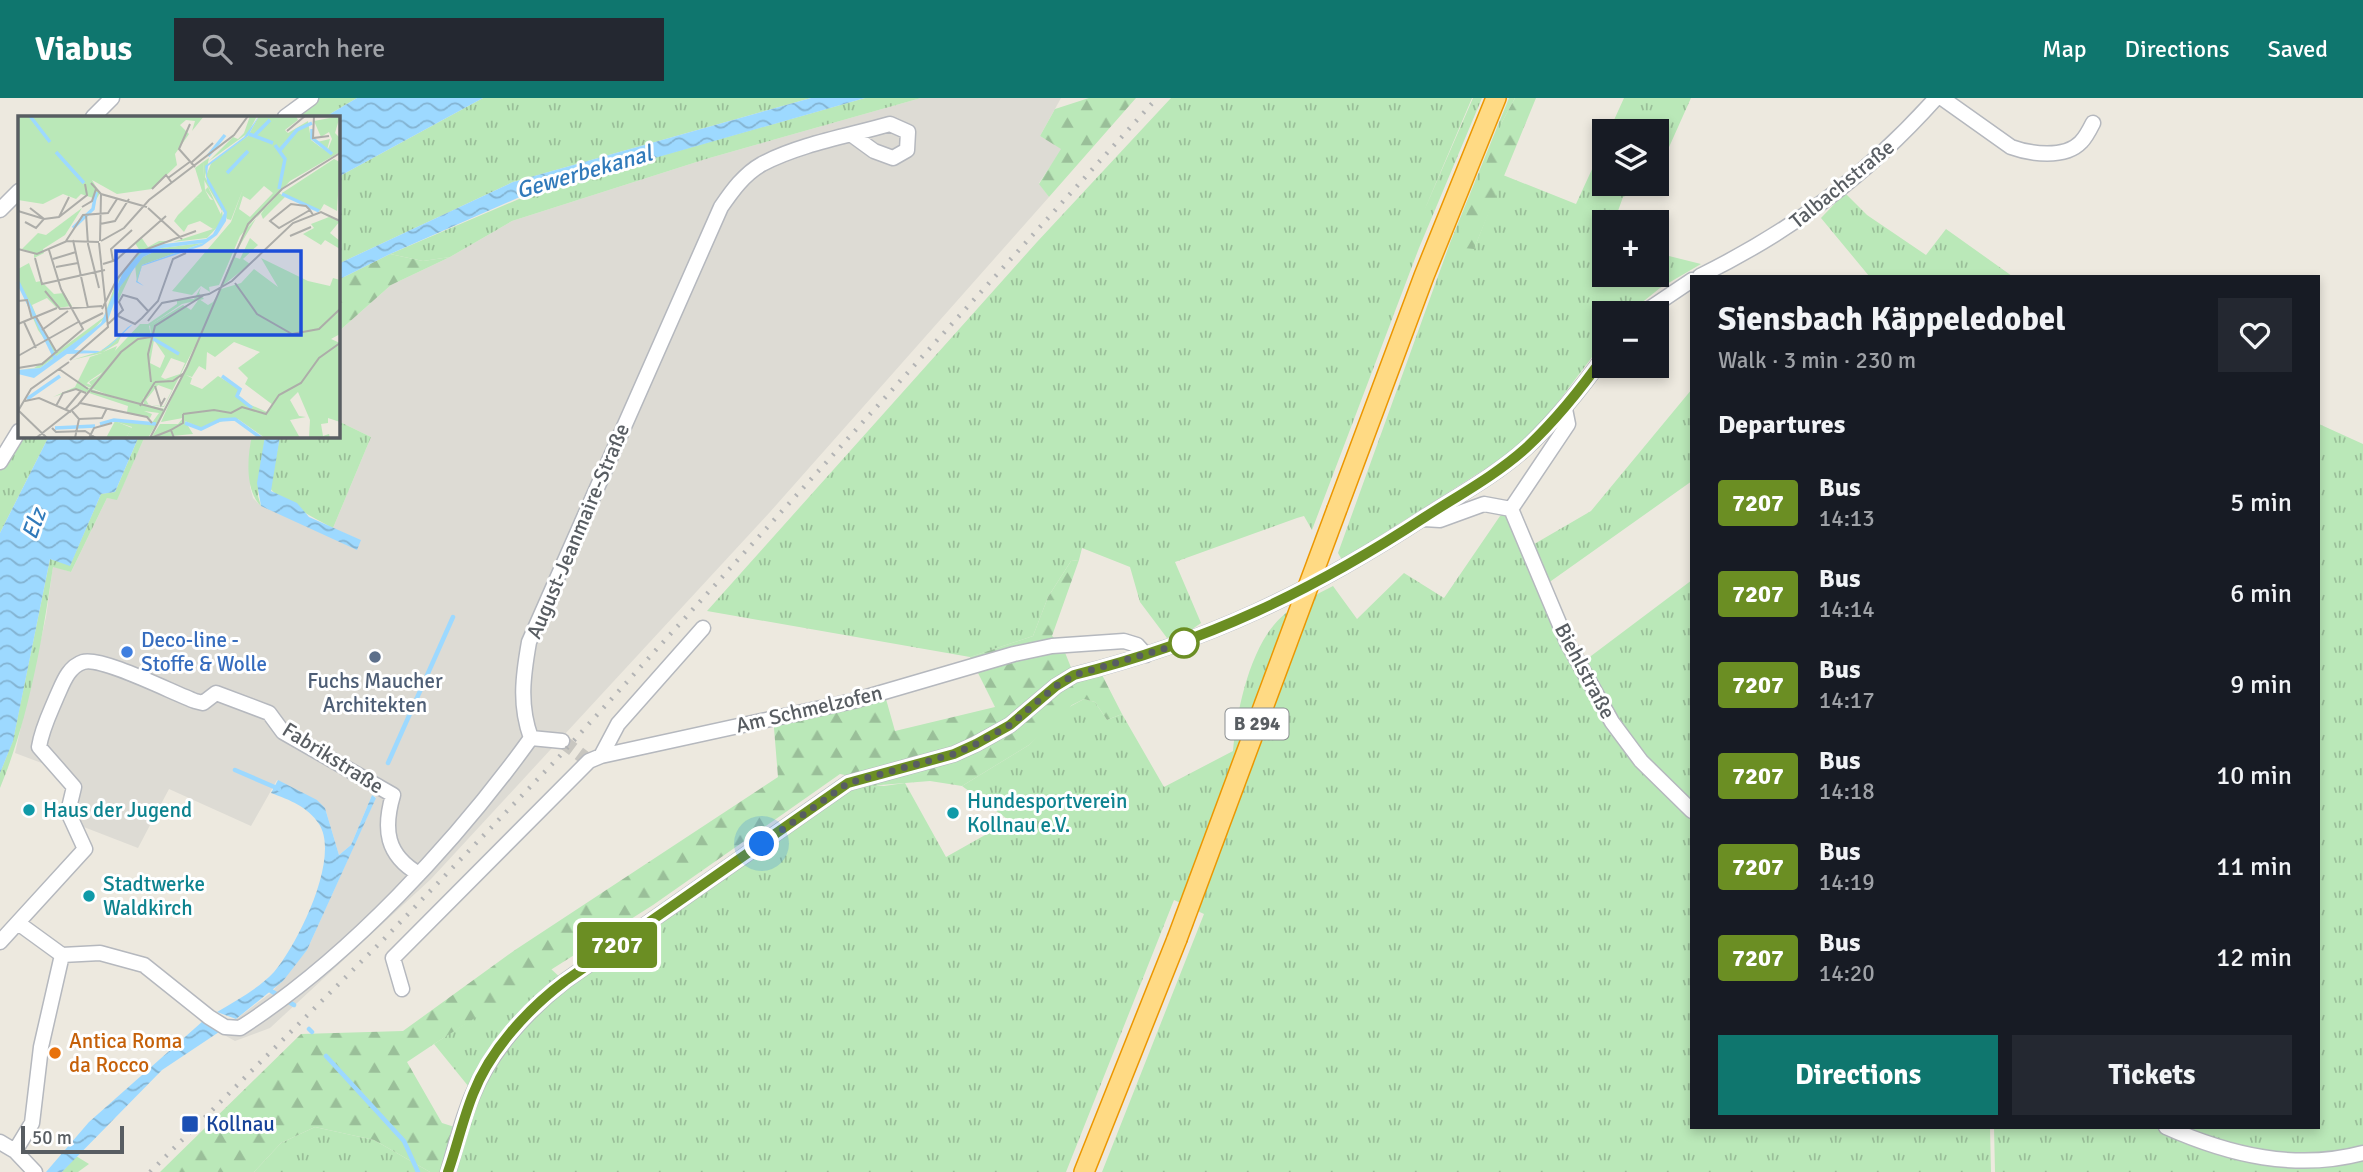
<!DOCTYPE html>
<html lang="en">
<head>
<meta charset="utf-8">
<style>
  :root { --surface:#171b24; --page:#242831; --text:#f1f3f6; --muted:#9ea1a6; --accent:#0f766e }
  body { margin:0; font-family:Signika,sans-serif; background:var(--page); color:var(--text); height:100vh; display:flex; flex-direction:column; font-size:26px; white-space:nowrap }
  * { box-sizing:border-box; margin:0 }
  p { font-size:23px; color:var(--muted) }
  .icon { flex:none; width:38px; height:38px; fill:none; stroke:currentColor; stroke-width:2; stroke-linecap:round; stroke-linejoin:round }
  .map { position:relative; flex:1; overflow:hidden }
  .details { position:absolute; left:1690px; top:177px; width:630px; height:854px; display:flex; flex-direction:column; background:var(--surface); border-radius:0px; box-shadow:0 4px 10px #0003 }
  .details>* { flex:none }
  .badge { padding:0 14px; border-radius:5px; font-size:24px; line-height:46px }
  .fabs { position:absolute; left:1592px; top:21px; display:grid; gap:14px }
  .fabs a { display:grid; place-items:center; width:77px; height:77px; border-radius:0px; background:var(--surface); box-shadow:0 4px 10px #0003; font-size:35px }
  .scale { position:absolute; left:21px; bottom:18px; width:103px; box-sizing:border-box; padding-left:7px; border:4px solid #585d62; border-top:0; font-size:19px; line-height:24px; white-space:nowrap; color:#585d62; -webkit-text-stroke:5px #fff; paint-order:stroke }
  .you { position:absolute; width:35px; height:35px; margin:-18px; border:5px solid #fff; border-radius:50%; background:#1a73e8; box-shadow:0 0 0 10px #1a73e833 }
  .map>.badge { position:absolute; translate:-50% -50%; box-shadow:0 0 0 4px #fff }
  h2 { padding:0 28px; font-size:26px; line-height:63px }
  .round { display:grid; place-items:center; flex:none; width:74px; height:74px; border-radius:0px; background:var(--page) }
  .head { display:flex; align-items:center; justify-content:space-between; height:119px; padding:0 28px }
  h1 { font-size:33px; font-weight:700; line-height:52px }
  .primary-button { display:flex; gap:14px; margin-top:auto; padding:14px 28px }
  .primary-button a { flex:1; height:80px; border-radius:0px; background:var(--accent); color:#fff; font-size:28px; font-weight:700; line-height:80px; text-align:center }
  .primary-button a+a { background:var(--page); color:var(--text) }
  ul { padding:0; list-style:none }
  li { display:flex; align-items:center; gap:21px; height:91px; padding:0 28px }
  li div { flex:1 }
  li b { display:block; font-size:26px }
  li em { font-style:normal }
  li .badge { min-width:77px; font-weight:700; text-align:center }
  header { display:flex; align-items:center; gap:42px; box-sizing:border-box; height:98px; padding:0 35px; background:var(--accent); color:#fff }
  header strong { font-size:33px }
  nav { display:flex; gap:38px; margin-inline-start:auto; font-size:24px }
  .search { width:490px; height:63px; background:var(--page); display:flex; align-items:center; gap:18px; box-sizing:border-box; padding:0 24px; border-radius:0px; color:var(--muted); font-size:26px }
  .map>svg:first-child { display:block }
  .industrial { fill:#dddbd4 }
  .grass { fill:url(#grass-tufts) }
  .forest { fill:url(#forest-firs) }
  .water { fill:url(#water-waves) }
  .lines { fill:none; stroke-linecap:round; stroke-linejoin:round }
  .stream { stroke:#9dd9ff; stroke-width:4.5 }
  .minor-tunnel { stroke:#c8c6c0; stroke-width:14; stroke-dasharray:14 7; stroke-linecap:butt }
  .minor-casing { stroke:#b5b8be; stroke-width:17 }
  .highway-casing { stroke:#ec9700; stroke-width:22 }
  .minor { stroke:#fff; stroke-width:14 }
  .highway { stroke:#ffda84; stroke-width:19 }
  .rail { stroke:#b3b4b5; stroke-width:4.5; stroke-dasharray:2 9; stroke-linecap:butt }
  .highway-bridge-casing { stroke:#ec9700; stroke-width:22; stroke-linecap:butt }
  .highway-bridge { stroke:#ffda84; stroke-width:19 }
  .line-casing { stroke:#fff; stroke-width:16 }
  .line { stroke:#6b8e23; stroke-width:10 }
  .walk { stroke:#585d62; stroke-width:7; stroke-dasharray:0 12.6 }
  .stop-dot { fill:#fff; stroke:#6b8e23; stroke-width:3.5 }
  .shop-dot { fill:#3f7fe0; stroke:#fff; stroke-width:2.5 }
  .service-dot { fill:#5c6f8a; stroke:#fff; stroke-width:2.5 }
  .culture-dot { fill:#0f9aa8; stroke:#fff; stroke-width:2.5 }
  .food-dot { fill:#e8710a; stroke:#fff; stroke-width:2.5 }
  .transit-dot { fill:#1a4fb4; stroke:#fff; stroke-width:2.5 }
  .labels { text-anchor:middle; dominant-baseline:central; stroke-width:6; stroke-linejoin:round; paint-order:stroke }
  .shield { fill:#fff; stroke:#8a8e91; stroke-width:2 }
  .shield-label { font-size:19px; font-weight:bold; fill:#585d62 }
  .street-label { font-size:21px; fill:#585d62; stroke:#fff }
  .shop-label { font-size:21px; fill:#366cbe; stroke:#fff; text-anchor:start }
  .service-label { font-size:21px; fill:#4e5e75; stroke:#fff }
  .culture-label { font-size:21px; fill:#0d838f; stroke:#fff; text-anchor:start }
  .food-label { font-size:21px; fill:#c56008; stroke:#fff; text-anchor:start }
  .transit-label { font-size:21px; fill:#164399; stroke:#fff; text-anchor:start }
  .water-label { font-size:23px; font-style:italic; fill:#317aba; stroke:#fff }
  .inset-river { fill:none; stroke:#9dd9ff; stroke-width:3.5 }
  .inset-road { fill:none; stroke:#adada9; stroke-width:2 }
  .view { fill:#1d4ed8; fill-opacity:0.15; stroke:#1d4ed8; stroke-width:3.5 }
  .inset-edge { fill:none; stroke:#585d62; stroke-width:3.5 }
</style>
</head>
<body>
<header>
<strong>Viabus</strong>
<div class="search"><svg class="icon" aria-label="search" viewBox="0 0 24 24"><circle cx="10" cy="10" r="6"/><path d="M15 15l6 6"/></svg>Search here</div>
<nav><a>Map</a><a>Directions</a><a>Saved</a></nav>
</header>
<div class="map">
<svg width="2363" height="1074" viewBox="0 0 2363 1074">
  <defs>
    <pattern id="grass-tufts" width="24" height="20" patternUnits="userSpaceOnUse" patternTransform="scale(1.75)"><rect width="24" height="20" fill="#bae8b8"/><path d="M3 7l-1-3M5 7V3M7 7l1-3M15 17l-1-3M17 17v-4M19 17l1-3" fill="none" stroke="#9abf99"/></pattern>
    <pattern id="forest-firs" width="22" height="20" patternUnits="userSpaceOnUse" patternTransform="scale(1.75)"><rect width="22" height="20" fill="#bae8b8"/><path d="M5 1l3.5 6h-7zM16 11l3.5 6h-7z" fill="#9abf99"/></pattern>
    <pattern id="water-waves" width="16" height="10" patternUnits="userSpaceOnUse" patternTransform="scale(1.75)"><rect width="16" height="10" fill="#9dd9ff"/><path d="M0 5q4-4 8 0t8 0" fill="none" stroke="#83b3d2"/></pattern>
  </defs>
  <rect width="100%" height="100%" fill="#ede9df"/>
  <path class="industrial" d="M921 0H1061L1040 38 1062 51 1039 85 1049 99 770 414 431 781 270 930 235 943 219 934 272 894 307 852 376 699 372 697 351 747 339 757 325 710 277 682 251 728 169 691 138 750 76 726 74 689 63 673 15 655 46 519 53 468 71 474 107 400 117 401 145 338H252L250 389 253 400 261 408 358 445 360 442 333 430 371 339 338 323V234L391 187 450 159 512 123 706 61Z"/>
  <path class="grass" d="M311 0H357L325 19H285Z
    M483 0H811L513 84 338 166V79Z
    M865 0H921L706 61 512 123 450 159 423 163 390 156 540 92Z
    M1171 0H1472L1424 113 1473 0H1482L1419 150 1312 432 1304 418 1297 420 1175 464 1201 525 1191 532 1167 540 1140 504 1130 469 1082 450 1079 462 1071 463 1048 499 1033 538 970 559 707 513 1037 144Z
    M1509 0H1515L1502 24 1474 151 1503 77 1576 106 1605 43V86H1653L1623 99 1614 124H1605V177H1657V155L1701 166 1660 190 1629 215H1605V242L1546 320 1510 355 1342 462 1338 455 1450 145Z
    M1624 0H1691L1657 76V33H1609Z
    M1845 95 1867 117 1926 157 1946 131 2012 178H1869L1821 120Z
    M1692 291V383L1544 488 1579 567 1692 482V1029H1990L1991 1074H1102L1204 816 1174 802 1066 1074H448L473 994 434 946 550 870 564 883 848 685 884 688 905 685 946 759 1010 723 962 688 1029 647 1060 614 1084 601 1095 604 1107 622 1122 616 1164 689 1233 653C1237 611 1251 542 1286 515 1300 504 1318 496 1333 488L1357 521 1404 475 1444 500 1500 418 1505 415 1524 452 1591 413Z
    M338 323 371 339 333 430C322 425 274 398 270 390L280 338H338Z
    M2319 326 2363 346V1049L2317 1058 2248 1052 2178 1029H2319Z
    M19 338H49L0 435V364Z
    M139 338H145L117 402 107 400 71 474 53 469C42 543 29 620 0 690V675L13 642 50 461 70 467 101 396 115 394Z
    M252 338H265L258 398 261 408C245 393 247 359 252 338Z
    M315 1029 374 1042 430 1074H254L281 1045Z
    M1994 1029H2157L2184 1042 2276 1067 2318 1069 2363 1061V1074H1995Z
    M76 1058 89 1066 78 1074H62Z"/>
  <path class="forest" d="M1089 0H1136L1049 99 1039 86 1061 51 1040 38 1055 11Z
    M1515 0H1536L1474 151 1454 149 1502 24Z
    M390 156 423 163 450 159 391 187 338 234V182Z
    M1079 462 1052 538 1062 547 1074 577 1099 571 1122 616 1107 622 1095 604 1084 601 1072 607 1029 647 962 688 930 683 868 688 859 680 840 676 653 807 434 946 407 964 442 1025 461 1031 448 1074H430L374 1042 315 1029 281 1045 254 1074H160L301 936 403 933 515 852 778 679 773 618 884 594 895 633 995 609 970 559 1033 538 1048 499 1071 463Z"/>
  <path class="water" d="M357 0H483L338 79V19H325Z
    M811 0H865L522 98 390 156 338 182V166L513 84Z
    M49 338H139L115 394 101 396 70 468 50 461 13 643 0 675V435Z
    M265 338H280L271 393 297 405 309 419 361 442 357 452 261 408 257 385Z
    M278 682 317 702 325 710 339 757 351 747 372 697 376 700 307 852 283 883 236 921 217 914C237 902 258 891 274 874 297 847 341 760 319 726 308 709 290 702 271 695Z
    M203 923 219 934 162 972 62 1074H46L89 1024Z"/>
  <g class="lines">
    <path class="stream" d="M388 665 453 519
      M235 672 279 691
      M268 891 294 907
      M309 931 312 934
      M326 958 404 1043 418 1074"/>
    <path class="minor-tunnel" d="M562 643 589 663"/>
    <g class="minor-casing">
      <path id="minor" d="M1942 0 2011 49C2030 56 2065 61 2081 44 2086 39 2090 31 2093 25
        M93 19 112 0
        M285 19 311 0
        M0 112 19 93
        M1700 178C1793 132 1866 78 1936 0
        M1643 215 1692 182
        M0 364 19 333
        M1511 411 1567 544 1612 624 1641 663 1692 713
        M1424 421 1440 422 1484 406 1511 411 1568 326 1565 311
        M531 640C519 607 523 578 529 544L721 109C732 93 744 76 762 66 800 46 848 38 890 26L908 34 907 52 893 60 874 53 852 37
        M531 640 562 643
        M601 658 618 626 703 530
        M18 825 62 857 100 855 144 867 209 919 225 929 240 930C348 861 456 744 531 640
        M0 844 85 751 68 714 74 689 39 649C42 630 50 615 57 598 63 585 68 569 83 564 101 558 173 595 195 603L203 605 216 595 269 615 283 634 393 697C383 731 386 757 419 776
        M402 891 393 860 589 663 601 658 853 603 1014 556 1052 548 1124 543 1137 547 1146 557
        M2166 1029C2229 1057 2296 1073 2363 1055
        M0 1044 15 1053 35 1074
        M15 1053 32 1025 41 949 62 857
        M448 1074C456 1048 462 1021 473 996 491 952 528 912 565 883L848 685 954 656 976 646 1010 627 1056 588 1074 577C1206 544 1312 493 1425 419 1459 397 1496 377 1526 350 1556 322 1581 291 1605 257"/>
    </g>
    <g class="highway-casing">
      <path id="highway" d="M1337 411 1424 178 1496 0
        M1084 1074 1177 841"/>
    </g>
    <use href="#minor" class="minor"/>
    <use href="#highway" class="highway"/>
    <path class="rail" d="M150 1074 386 839 557 661 1157 0"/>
    <g class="highway-bridge-casing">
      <path id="highway-bridge" d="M1177 841 1337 411"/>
    </g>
    <use href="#highway-bridge" class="highway-bridge"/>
  </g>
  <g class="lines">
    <g class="line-casing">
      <path id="line" d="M448 1074C457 1048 463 1021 473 996 490 952 528 911 565 883L848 685 954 656 976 646 1010 627 1056 588 1074 577C1206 544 1312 493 1425 419 1459 397 1496 377 1526 350 1556 322 1581 291 1605 257"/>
    </g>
    <use href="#line" class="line"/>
    <path class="walk" d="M762 746 848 685 954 656 976 646 1010 627 1056 588 1074 577 1184 545"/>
  </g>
  <circle class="stop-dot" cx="1184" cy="545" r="14"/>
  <circle class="shop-dot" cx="127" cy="554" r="7"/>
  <circle class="service-dot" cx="375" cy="559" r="7"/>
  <g class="culture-dot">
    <circle cx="29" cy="712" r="7"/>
    <circle cx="953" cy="715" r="7"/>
    <circle cx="89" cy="798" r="7"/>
  </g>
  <circle class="food-dot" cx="55" cy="955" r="7"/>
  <rect class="transit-dot" x="181" y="1017" width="18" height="18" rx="3.5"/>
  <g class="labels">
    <rect class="shield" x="1225.5" y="610.5" width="63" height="31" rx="5"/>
    <g class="shield-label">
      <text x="1257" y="626">B 294</text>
    </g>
    <g class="street-label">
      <text transform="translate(1842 86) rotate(-39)">Talbachstraße</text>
      <text transform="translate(578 433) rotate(-67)">August-Jeanmaire-Straße</text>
      <text transform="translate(1585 573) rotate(62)">Biehlstraße</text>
      <text transform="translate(809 611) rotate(-13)">Am Schmelzofen</text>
      <text transform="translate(333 660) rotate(32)">Fabrikstraße</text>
    </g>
    <g class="shop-label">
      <text x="141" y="542">Deco-line -<tspan x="141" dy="24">Stoffe &amp; Wolle</tspan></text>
    </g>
    <g class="service-label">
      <text x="375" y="583">Fuchs Maucher<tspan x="375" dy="24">Architekten</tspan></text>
    </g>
    <g class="culture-label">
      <text x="967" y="703">Hundesportverein<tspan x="967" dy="24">Kollnau e.V.</tspan></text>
      <text x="43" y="712">Haus der Jugend</text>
      <text x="103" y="786">Stadtwerke<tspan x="103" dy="24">Waldkirch</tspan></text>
    </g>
    <g class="food-label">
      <text x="69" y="943">Antica Roma<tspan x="69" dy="24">da Rocco</tspan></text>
    </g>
    <g class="transit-label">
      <text x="206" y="1026">Kollnau</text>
    </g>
    <g class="water-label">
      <text transform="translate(584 74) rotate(-16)">Gewerbekanal</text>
      <text transform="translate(34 426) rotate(-70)">Elz</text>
    </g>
  </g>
  <g transform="translate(18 18)">
    <rect width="322" height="322" fill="#ede9df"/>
    <path d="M232 0H239L230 17 191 45 215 21 220 23 226 17ZM241 0H278L280 4 267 14 270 17 290 5 293 24 305 33 299 26 312 23 309 34 315 38 310 33 314 23 311 16 303 21 296 5 322 0 317 17 322 22V36L272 65 222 120 201 169 191 171 192 176 183 170 174 179 154 175 213 106 225 73 213 104 209 103 188 60 194 45 230 20ZM246 70 255 77 232 101 221 93 225 80 232 84ZM316 43 322 46 319 95 306 88 302 95 264 77ZM185 46 187 74 193 85 178 81 184 75 177 52ZM261 77 267 81 245 103 243 98 252 85 243 94 212 146 216 141 222 143 232 122 240 129 225 143 232 148 203 171 216 137 227 115 243 94ZM311 101 322 105 312 117 322 125V133L307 124 303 129 285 118 296 112 293 108ZM123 121 130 131 141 125H155L138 129 102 161 89 199 76 213 22 252 0 254 16 252 37 238 20 214 0 167V153L11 147 18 166 23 165 36 178 46 177 54 190 39 192 29 182 14 189 24 214 39 236 86 201 99 163 122 135 117 127ZM185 127 124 149 119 167 117 149 95 196 102 171 112 155 125 141 144 132ZM243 142 290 165 312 170 315 162 322 164V218L313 223 322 227V306L310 302V307L303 308 305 320 311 318 312 322H291L292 304 280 276 272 284 281 300 288 301 272 304 282 322H247L220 303H211L183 312 167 305 175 318 133 322 142 308H160L165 302 143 306 178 228 146 291 126 288V280L125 288 147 293 130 322H108L114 311 93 304 133 308 141 297 126 295 134 298 132 302 115 298 109 296 110 290 59 273 35 281 57 271 72 241 84 237 54 244 83 235 104 218 100 227 85 236 99 230 94 242 66 270 99 283 76 273 71 266 82 259 104 231 123 216 133 219 132 209 165 189 173 194 181 183 190 189 195 186 203 173 223 167 236 153 260 171ZM136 224 147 240 142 252 132 247ZM216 226 242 236 220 252 230 262 227 268 255 289 249 296 226 286 220 281 223 274 200 260 184 273 172 268 174 262 168 259 174 261 181 250 188 254 189 236 197 241ZM153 242 167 247 162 258 147 263 143 261ZM140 269 154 274 146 290 131 289 128 284Z" fill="#bae8b8" fill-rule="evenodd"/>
    <path d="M0 0H186L174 15 177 5 168 4 162 9 171 18 157 38 159 49 134 73 99 78 74 64 82 77 75 89V82L63 78 58 83 45 78 25 88 0 84ZM191 42 187 61 204 91 205 105 189 122 155 126 195 113 204 95 186 64 185 46ZM64 92 47 119 25 133 26 137 16 142V137L4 133 20 117 28 119ZM183 171 181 177 186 183 164 188 131 210 133 220 120 217 89 253 68 267 118 288 65 269 122 208H130L159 188V183H176Z" fill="#bae8b8"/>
    <path d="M97 305 114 312 108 322H88Z" fill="#bae8b8"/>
    <path d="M190 71 204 101 195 113 182 105 170 109 166 116 156 105 160 99 178 81 195 84 187 74Z" fill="#bae8b8"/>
    <path d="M241 0 230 20 190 50 189 60 209 96 208 105 199 119 184 130 124 150 119 165 126 170 118 166 124 149 185 127 144 132 125 141 102 171 90 204 56 234 82 235 92 229 110 211 115 208 91 231 78 237 49 238 16 262 0 258V254L22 252 83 207 106 154 123 137 138 129 188 123 195 118 206 97 189 66 187 50 226 21Z" fill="#9dd9ff"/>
    <path class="inset-river" d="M12 0 32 26M294 13V22L314 38M231 18 255 27M236 20 252 4M257 29 267 43 261 73M262 34 279 14 294 7M38 36 66 67M190 40 207 19M209 57 230 35M264 78 301 95M55 112 75 93 78 76M0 166 37 242M134 222 161 238M204 260 222 273 219 280 234 292M9 283 42 260M167 307 183 313 202 304 217 303 243 322M82 308 96 304 138 308M37 312 77 310"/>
    <path class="inset-road" d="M296 0 295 22 311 20M172 8 161 33 177 51M269 15 287 0M174 46 195 27M150 62 173 45M73 67 83 78 129 91M134 73 148 59 154 67M64 91 74 85 78 73M130 92 164 123M292 94 261 112 252 105 273 88 288 90 292 94 295 99M0 95 26 103 41 101 69 79 67 68M68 98 70 128 81 172M41 101 51 81M7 106 18 112 26 103 12 92M82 108 97 105 111 83M272 120 293 111M55 124 70 192M48 125 65 99 90 97 99 83M82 125 83 78M83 125 106 112 131 84 216 19 230 0M0 133 19 138 49 125 81 126M17 142 24 168 87 154M35 143 58 136M95 145 93 133 114 114M85 148 98 144 148 100M38 151 60 147M217 167 239 198 274 218 301 213 322 193M27 175 42 193 84 190M0 185 9 184 14 203M84 193 99 163 121 136 178 115M100 200 117 208 124 202 140 185 155 143 168 137M18 201 39 237M130 205 144 187 191 178 214 165 275 107 303 96 322 105M6 206 18 232M0 208 39 192M63 208 85 197M89 209 105 194 101 186 105 179 119 183 131 196M24 214 50 195M0 240 62 205M52 244 90 211 81 127M0 252 24 248 65 213 43 173 31 134M41 253 70 273M133 266 130 238 137 210 186 179M137 266 155 265 166 257M137 270 143 289 147 282M73 275 145 294M7 285 21 282 53 296M62 287 129 301 134 307M38 290 45 277 58 273 68 277M122 290 137 266M47 294 63 275M0 295 13 273 51 246M1 295 29 322M54 295 61 303 57 322M165 298 196 294 213 297 224 291 248 298 261 279 283 267 301 242 322 227M61 303 84 302 89 292M34 312 38 316 67 315 78 322M18 322 60 289 103 236 120 223 133 221M71 322 76 312 94 307M132 322 169 251 230 108 264 73 322 37M133 322 153 314M156 322 153 314 165 307V298M164 322H188"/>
    <path class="view" d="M98 135H283V219H98Z"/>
    <rect width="322" height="322" class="inset-edge"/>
  </g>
</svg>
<div class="fabs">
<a><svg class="icon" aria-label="layers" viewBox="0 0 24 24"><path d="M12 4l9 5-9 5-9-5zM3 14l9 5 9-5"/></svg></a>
<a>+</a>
<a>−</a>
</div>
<div class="scale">50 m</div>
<div class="you" style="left:762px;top:746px"></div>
<b class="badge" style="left:617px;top:847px;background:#6b8e23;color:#fff">7207</b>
<section class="details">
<div class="head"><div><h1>Siensbach Käppeledobel</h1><p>Walk · 3 min · 230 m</p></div><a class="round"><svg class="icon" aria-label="heart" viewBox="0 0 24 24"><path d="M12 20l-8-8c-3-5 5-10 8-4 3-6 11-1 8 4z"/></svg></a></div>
<h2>Departures</h2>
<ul>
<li><span class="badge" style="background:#6b8e23;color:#fff">7207</span><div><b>Bus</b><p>14:13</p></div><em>5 min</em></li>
<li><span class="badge" style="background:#6b8e23;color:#fff">7207</span><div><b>Bus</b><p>14:14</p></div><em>6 min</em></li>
<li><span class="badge" style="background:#6b8e23;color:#fff">7207</span><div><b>Bus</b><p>14:17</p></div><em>9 min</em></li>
<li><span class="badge" style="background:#6b8e23;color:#fff">7207</span><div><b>Bus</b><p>14:18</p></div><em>10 min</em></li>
<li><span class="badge" style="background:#6b8e23;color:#fff">7207</span><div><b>Bus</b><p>14:19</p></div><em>11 min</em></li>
<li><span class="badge" style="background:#6b8e23;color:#fff">7207</span><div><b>Bus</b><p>14:20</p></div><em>12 min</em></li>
</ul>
<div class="primary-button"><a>Directions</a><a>Tickets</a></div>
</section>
</div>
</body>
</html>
